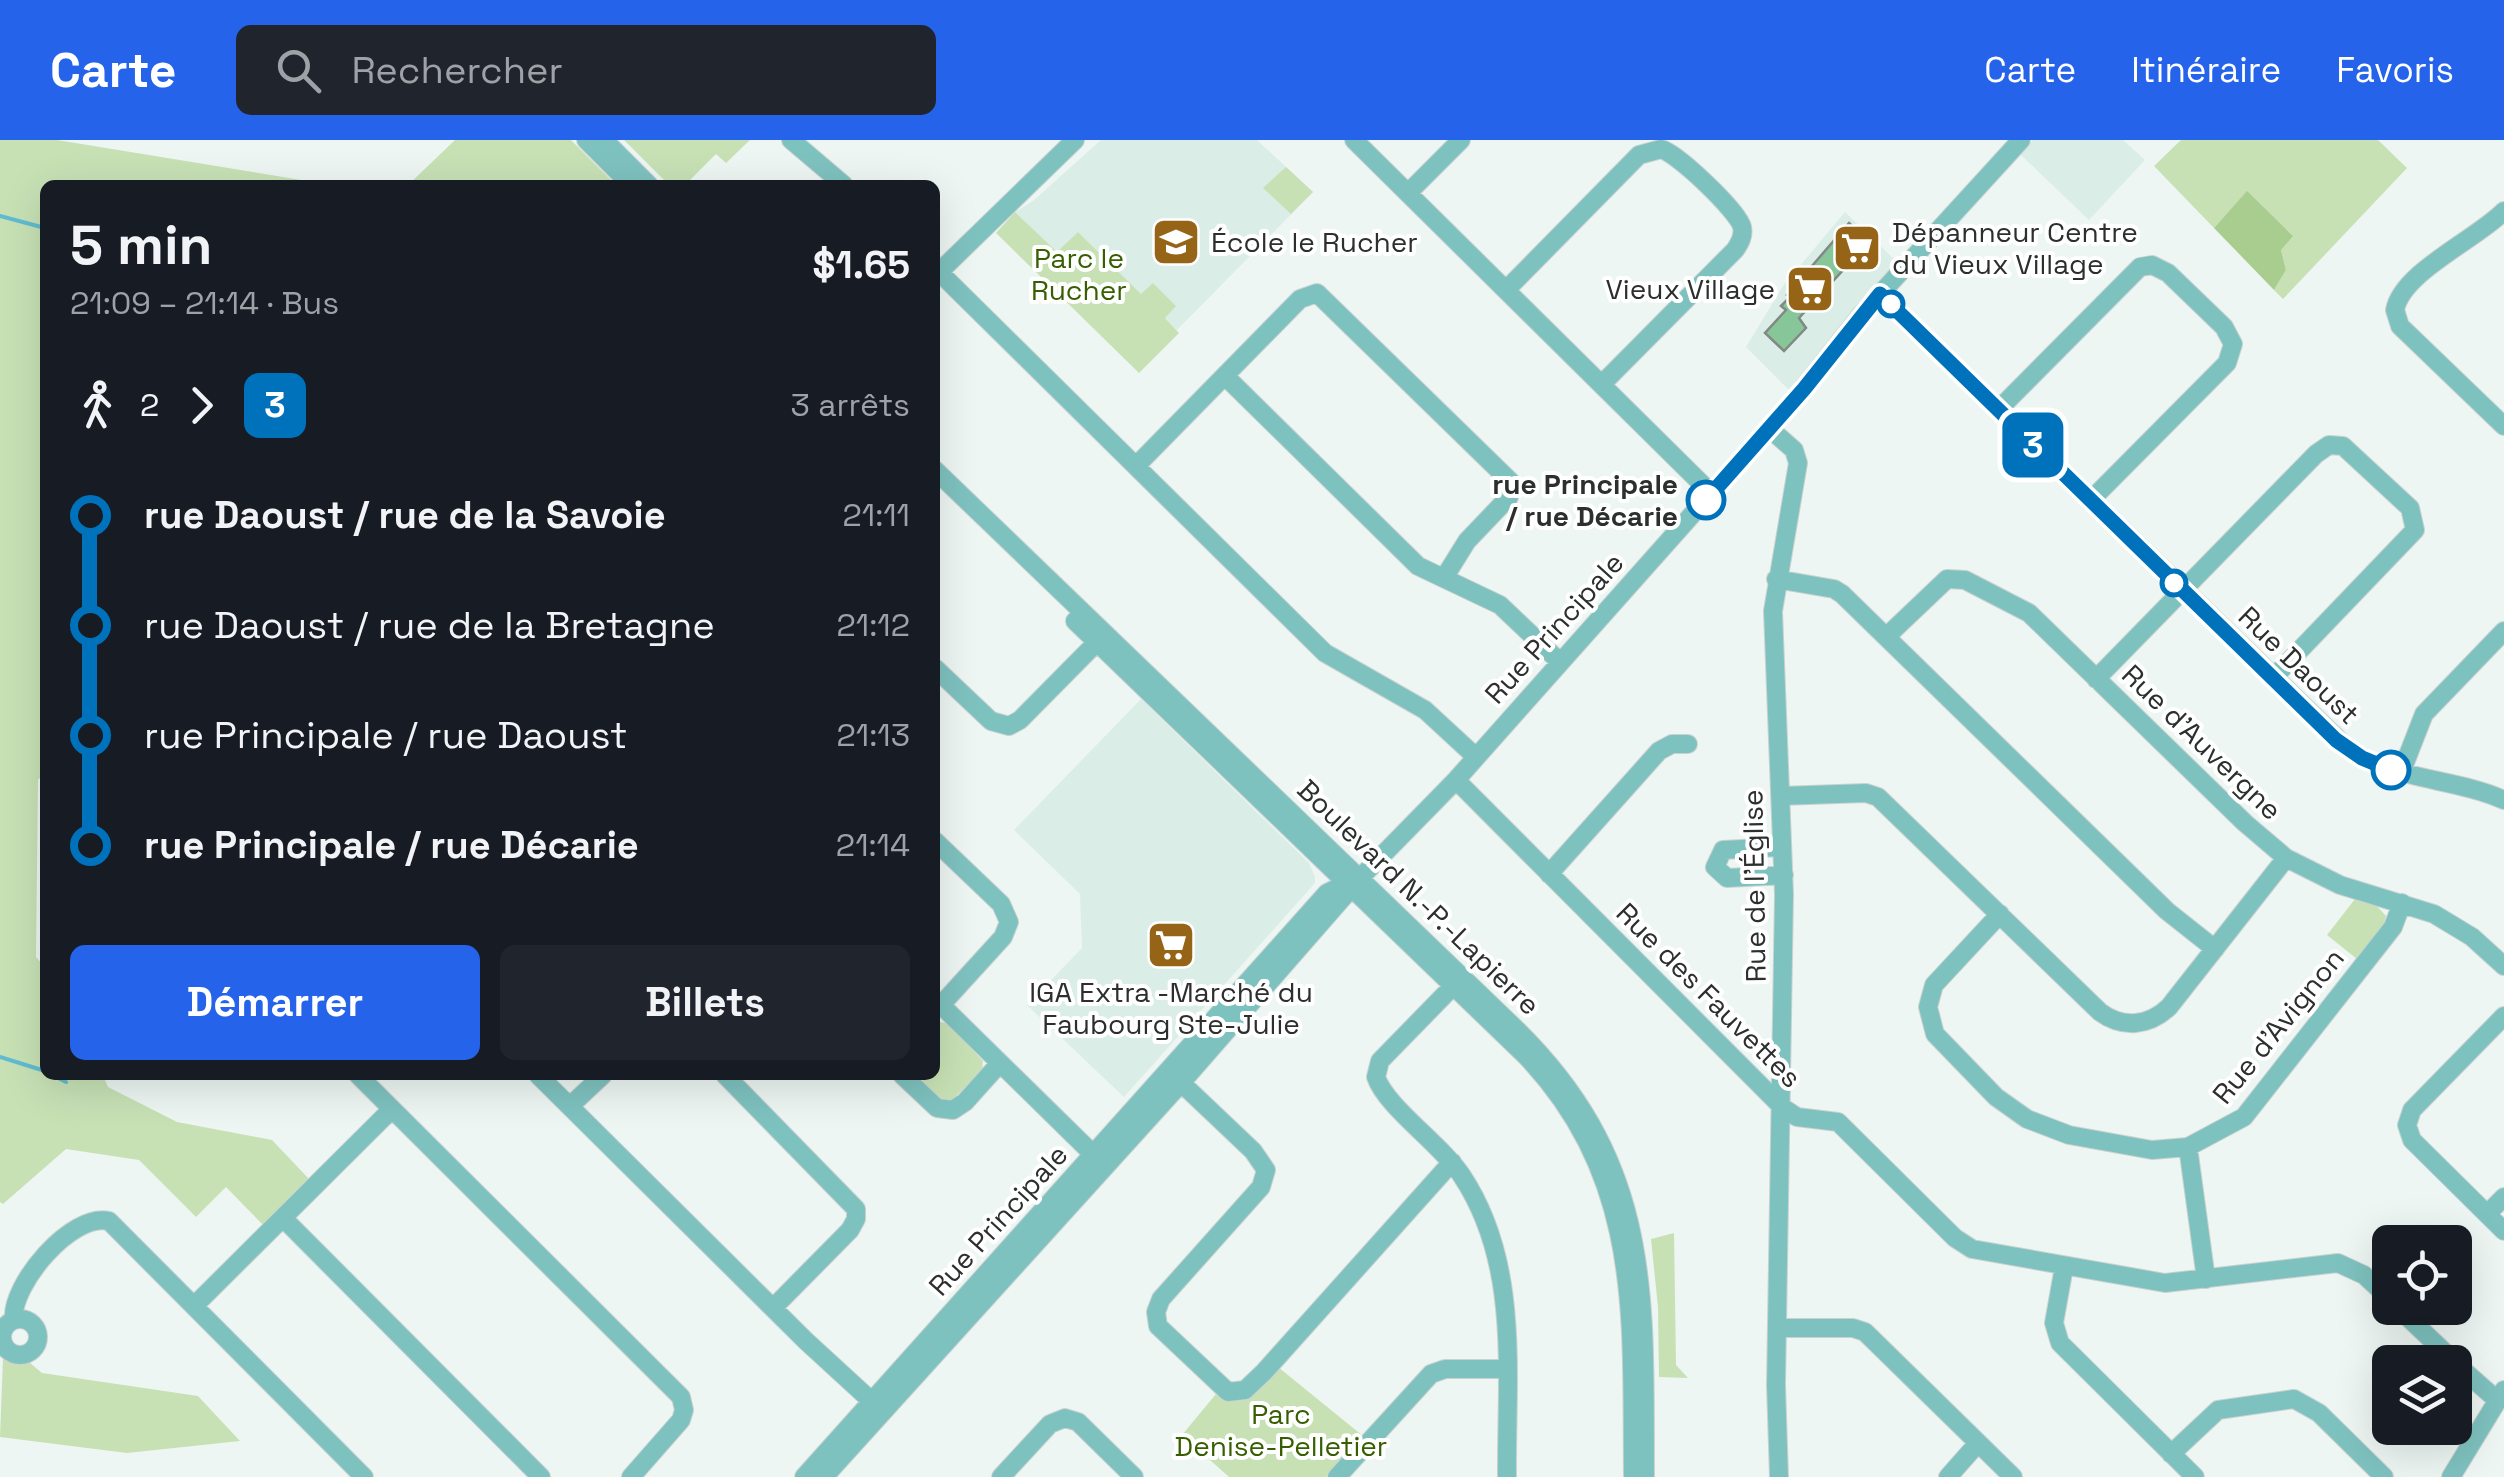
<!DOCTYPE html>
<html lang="fr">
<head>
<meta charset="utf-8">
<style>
  :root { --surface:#171b24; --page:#20242c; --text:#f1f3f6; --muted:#9ea1a6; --accent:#2563eb }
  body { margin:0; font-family:"Space Grotesk",sans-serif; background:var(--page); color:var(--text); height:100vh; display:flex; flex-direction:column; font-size:38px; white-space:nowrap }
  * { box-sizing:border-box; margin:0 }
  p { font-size:32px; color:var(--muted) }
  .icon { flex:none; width:55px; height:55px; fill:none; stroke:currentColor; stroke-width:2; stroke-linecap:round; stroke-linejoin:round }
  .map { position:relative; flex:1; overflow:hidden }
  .sheet { position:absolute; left:40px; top:40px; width:900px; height:900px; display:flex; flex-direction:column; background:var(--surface); border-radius:15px; box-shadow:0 10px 40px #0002 }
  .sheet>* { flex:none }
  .badge { padding:0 20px; border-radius:15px; font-size:35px; line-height:65px }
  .fabs { position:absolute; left:2372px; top:1085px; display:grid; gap:20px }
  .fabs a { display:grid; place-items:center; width:100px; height:100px; border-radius:15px; background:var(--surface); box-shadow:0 10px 40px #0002; font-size:50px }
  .map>.badge { position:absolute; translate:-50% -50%; box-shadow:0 0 0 5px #fff }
  .legs { display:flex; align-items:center; gap:15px; height:110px; padding:0 30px; font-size:32px }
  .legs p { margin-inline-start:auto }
  .headline { display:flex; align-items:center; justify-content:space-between; height:170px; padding:0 30px }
  h1 { font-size:55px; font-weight:800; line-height:75px }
  .button { display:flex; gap:20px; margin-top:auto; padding:20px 30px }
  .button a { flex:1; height:115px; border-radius:15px; background:var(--accent); color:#fff; font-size:40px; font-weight:800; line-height:115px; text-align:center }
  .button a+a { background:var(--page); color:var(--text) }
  ul { padding:0 30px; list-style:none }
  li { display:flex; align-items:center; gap:35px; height:110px; font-size:38px }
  li i { display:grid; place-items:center; width:15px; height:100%; margin:0 12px; background:currentColor }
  li i::after { content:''; width:25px; height:25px; margin:-12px; border:8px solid; border-radius:50%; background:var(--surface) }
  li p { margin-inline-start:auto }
  li:first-child i { background:linear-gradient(#0000 50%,currentColor 0) }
  li:last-child i { background:linear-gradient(currentColor 50%,#0000 0) }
  header { display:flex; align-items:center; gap:60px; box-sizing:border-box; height:140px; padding:0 50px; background:var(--accent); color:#fff }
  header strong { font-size:48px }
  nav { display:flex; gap:55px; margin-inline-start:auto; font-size:35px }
  .search { width:700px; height:90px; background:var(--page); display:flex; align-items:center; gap:25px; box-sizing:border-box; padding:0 35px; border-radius:15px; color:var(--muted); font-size:38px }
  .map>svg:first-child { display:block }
  .built { fill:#dbede7 }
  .green { fill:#c7e1b5 }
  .forest { fill:#a9cd8f }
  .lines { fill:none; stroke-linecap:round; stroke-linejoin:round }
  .stream { stroke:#60bcd0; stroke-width:4 }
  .building { fill:#87c699; stroke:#828984; stroke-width:2.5 }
  .minor-casing { stroke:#cad2d0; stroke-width:20 }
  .minor { stroke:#7ec2bf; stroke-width:18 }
  .line-1-casing { stroke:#fff; stroke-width:22 }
  .line-1 { stroke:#0072bc; stroke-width:15 }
  .stop-1-dot { fill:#fff; stroke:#0072bc; stroke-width:5 }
  .labels { text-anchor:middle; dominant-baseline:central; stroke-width:8; stroke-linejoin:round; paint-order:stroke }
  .poi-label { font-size:28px; fill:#2c2f2e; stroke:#fff; text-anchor:start }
  .park-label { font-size:28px; fill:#375f01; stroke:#fff }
  .stop-label { font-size:28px; font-weight:bold; fill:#2c2f2e; stroke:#fff; text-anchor:end }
  .street-label { font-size:28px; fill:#2c2f2e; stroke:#fff }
</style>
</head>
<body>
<header>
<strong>Carte</strong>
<div class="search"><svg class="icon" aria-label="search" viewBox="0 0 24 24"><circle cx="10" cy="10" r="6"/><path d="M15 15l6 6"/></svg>Rechercher</div>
<nav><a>Carte</a><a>Itinéraire</a><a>Favoris</a></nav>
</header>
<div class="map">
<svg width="2504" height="1337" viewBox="0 0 2504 1337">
  <rect width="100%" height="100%" fill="#edf6f3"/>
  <path class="built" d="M1101 0H1257L1313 52 1177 190 1078 92 1057 113 1015 72 1033 61Z
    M2033 0H2123L2145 20 2089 80 2020 14Z
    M1845 72 1897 122 1838 188 1790 251 1746 207 1783 146Z
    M1141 559 1309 723 1315 737V743L1124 957 1027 865 1082 808 1080 754 1014 690Z"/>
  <path class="green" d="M0 0H57L332 45H45V633L38 640 36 817 45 827V935H103L108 947 177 982 272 1000 310 1040 264 1086 226 1047 196 1077 139 1020 66 1009 3 1064 0 1062Z
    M455 0H571L616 45H408Z
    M624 0H750L726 23 716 14 685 45H669Z
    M2181 0H2378L2407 28 2283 159 2274 150 2286 130 2281 110 2292 95 2247 52 2214 88 2154 26Z
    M1286 27 1313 52 1291 74 1263 48Z
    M1015 72 1057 112 1078 92 1141 154 1153 143 1176 166 1165 178 1179 193 1139 233 996 93Z
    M2355 759 2375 764 2386 776 2384 785 2357 819 2327 795Z
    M937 881 949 884 983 921 982 931 950 962 939 960 913 935H935Z
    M1674 1093 1676 1225 1688 1238 1659 1237 1658 1167 1651 1099Z
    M3 1218 15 1223 29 1222 42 1233 198 1256 240 1301 127 1313 0 1297Z
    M1278 1227 1363 1296 1326 1337H1229L1182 1295 1216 1254C1246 1269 1260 1247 1278 1227Z"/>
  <path class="forest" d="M2247 51 2293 96 2281 110 2286 130 2274 150 2214 88Z"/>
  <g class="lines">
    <path class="stream" d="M0 76 45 88
      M0 917 45 931
      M52 935 66 942"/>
  </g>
  <path class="building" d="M1849 83 1869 102 1799 178 1806 188 1784 211 1765 193 1786 170 1781 166 1790 157 1787 155Z"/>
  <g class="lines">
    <g class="minor-casing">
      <path id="minor" d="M586 0 631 45
        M604 0 649 45
        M791 0 844 45
        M1354 0 1711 353
        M1408 53 1461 0
        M2504 71C2477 99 2402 132 2395 170L2400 186 2504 286
        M935 128 1325 513 1425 570 1476 617
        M935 136 1075 0
        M1506 150 1639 15 1661 9C1677 13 1738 71 1742 87 1744 96 1740 103 1735 110L1602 244
        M1880 154 2345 606C2391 641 2452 637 2504 660
        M1225 236 1418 426 1500 465 1560 522
        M1998 270 2140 127 2152 125 2168 133 2224 187 2233 204 2227 223 2090 361
        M1769 288 1794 310 1798 323 1773 471 1784 754 1776 1245 1779 1337
        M1136 326 1300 159 1317 153 1512 343 1509 357 1467 401 1444 438
        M935 330 1517 890C1655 1026 1644 1159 1645 1337
        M1776 439 1834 449 1842 454 2167 771 2215 809
        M1075 481 1526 916C1644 1041 1631 1179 1633 1337
        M1887 496 1947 439 1965 440 2029 473 2245 683 2286 718 2340 745 2434 774 2472 797 2504 826
        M935 528 991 581 1009 586 1020 580 1105 494
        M2096 539 2316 314 2329 305 2343 306 2410 368 2415 390 2273 538
        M2401 633 2424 574 2504 491
        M1456 640 1782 967 1797 977 1838 982 1955 1098 1972 1109 2165 1143 2338 1123 2364 1135 2390 1159
        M1780 656 1866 653 1878 657 2100 872C2123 889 2149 886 2169 867L2286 718
        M935 701 1001 764 1009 782 1003 797 941 865 1100 1021
        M1782 707 1723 710 1715 727 1727 738 1784 735
        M1549 734 1659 611 1672 604H1688
        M2000 774 1934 845 1928 867 1935 894 1996 957 2027 979 2069 995 2152 1010 2188 1007 2244 977 2393 787 2402 763
        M1461 838 1380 921 1376 937C1386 967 1442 1005 1462 1036 1521 1125 1506 1236 1507 1337
        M2504 876 2412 970 2407 985 2412 1000 2504 1091
        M358 935 681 1257 684 1270 681 1280 631 1337
        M538 935 806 1201 879 1268
        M725 935 856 1069V1079L850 1090 773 1168
        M902 935 937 968 953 970 965 962 1000 923
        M1174 936 1253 1011 1266 1030 1261 1047 1161 1159 1156 1172 1158 1186 1228 1252 1245 1250 1264 1232 1452 1022
        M570 966 603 935
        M2188 1007 2206 1139
        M2487 1074 2504 1057
        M283 1078 541 1337
        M2064 1127 2054 1183 2060 1203 2195 1337
        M195 1165 392 969
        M2398 1168 2455 1222
        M2 1197a18 18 0 1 1 36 0a18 18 0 1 1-36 0Z
        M14 1180C10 1145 72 1072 109 1081L364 1337
        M1778 1188H1853L1865 1192 2013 1337
        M2455 1223 2497 1260
        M2171 1314 2218 1270 2294 1259 2319 1273 2384 1337
        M804 1337 1327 753 1355 739
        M824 1337 1181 943 1360 738 1456 640 1794 260 1861 175 2021 0
        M1001 1337 1050 1284 1065 1278 1078 1282 1134 1337
        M1337 1337 1431 1234 1445 1229H1506
        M1948 1337 1978 1303
        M2451 1337 2504 1250"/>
    </g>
    <use href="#minor" class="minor"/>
  </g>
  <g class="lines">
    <g class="line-1-casing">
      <path id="line-1" d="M1706 360 1804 249 1880 154 2336 600 2362 618 2391 630"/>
    </g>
    <use href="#line-1" class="line-1"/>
  </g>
  <defs>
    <g id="school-square" transform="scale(2.5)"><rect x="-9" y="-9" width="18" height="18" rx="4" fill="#966417" stroke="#fff"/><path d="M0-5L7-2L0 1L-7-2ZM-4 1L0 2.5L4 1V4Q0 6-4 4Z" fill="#fff"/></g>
    <g id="supermarket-square" transform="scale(2.5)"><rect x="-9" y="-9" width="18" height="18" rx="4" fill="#966417" stroke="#fff"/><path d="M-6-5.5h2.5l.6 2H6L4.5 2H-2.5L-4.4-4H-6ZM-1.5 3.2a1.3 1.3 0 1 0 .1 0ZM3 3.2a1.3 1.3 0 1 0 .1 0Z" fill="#fff"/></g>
  </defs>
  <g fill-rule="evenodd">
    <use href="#school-square" x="1176" y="102"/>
    <use href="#supermarket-square" x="1857" y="108"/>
    <use href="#supermarket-square" x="1810" y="149"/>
    <use href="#supermarket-square" x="1171" y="805"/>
  </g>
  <g class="stop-1-dot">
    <circle cx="1891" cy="164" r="12"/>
    <circle cx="1706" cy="360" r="18"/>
    <circle cx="2174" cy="443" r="12"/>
    <circle cx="2391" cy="630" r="18"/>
  </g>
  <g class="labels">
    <g class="poi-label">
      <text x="1892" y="92">Dépanneur Centre<tspan x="1892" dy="32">du Vieux Village</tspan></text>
      <text x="1211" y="102">École le Rucher</text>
      <text x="1775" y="149" text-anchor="end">Vieux Village</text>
      <text x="1171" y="852" text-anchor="middle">IGA Extra -Marché du<tspan x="1171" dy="32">Faubourg Ste-Julie</tspan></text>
    </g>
    <g class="park-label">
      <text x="1079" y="118">Parc le<tspan x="1079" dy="32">Rucher</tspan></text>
      <text x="1281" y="1274">Parc<tspan x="1281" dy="32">Denise-Pelletier</tspan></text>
    </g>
    <g class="stop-label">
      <text x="1678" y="344">rue Principale<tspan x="1678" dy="32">/ rue Décarie</tspan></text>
    </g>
    <g class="street-label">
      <text transform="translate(1554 488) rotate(-48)">Rue Principale</text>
      <text transform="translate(2299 525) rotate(44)">Rue Daoust</text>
      <text transform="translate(2202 602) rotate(44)">Rue d'Auvergne</text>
      <text transform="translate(1754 746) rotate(-91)">Rue de l'Église</text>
      <text transform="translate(1419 757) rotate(44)">Boulevard N.-P.-Lapierre</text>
      <text transform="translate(1709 855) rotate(45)">Rue des Fauvettes</text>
      <text transform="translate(2278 886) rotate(-51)">Rue d'Avignon</text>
      <text transform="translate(998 1080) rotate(-48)">Rue Principale</text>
    </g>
  </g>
</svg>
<div class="fabs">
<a><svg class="icon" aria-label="locate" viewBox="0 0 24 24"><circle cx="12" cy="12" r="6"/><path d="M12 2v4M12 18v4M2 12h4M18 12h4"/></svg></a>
<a><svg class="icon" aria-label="layers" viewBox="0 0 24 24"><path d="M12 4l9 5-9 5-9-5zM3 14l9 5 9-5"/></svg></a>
</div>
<b class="badge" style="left:2033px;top:305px;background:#0072bc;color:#fff">3</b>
<section class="sheet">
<div class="headline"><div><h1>5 min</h1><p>21:09 – 21:14 · Bus</p></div><b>$1.65</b></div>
<div class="legs"><svg class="icon" aria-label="walk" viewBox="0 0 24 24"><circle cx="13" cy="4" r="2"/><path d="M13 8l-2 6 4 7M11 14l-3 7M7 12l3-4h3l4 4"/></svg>2<svg class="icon" aria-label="forward" viewBox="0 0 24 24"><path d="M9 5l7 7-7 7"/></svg><b class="badge" style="background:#0072bc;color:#fff">3</b><p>3 arrêts</p></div>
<ul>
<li><i style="color:#0072bc"></i><b>rue Daoust / rue de la Savoie</b><p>21:11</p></li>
<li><i style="color:#0072bc"></i><span>rue Daoust / rue de la Bretagne</span><p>21:12</p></li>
<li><i style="color:#0072bc"></i><span>rue Principale / rue Daoust</span><p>21:13</p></li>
<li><i style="color:#0072bc"></i><b>rue Principale / rue Décarie</b><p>21:14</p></li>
</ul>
<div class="button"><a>Démarrer</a><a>Billets</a></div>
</section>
</div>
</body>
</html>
